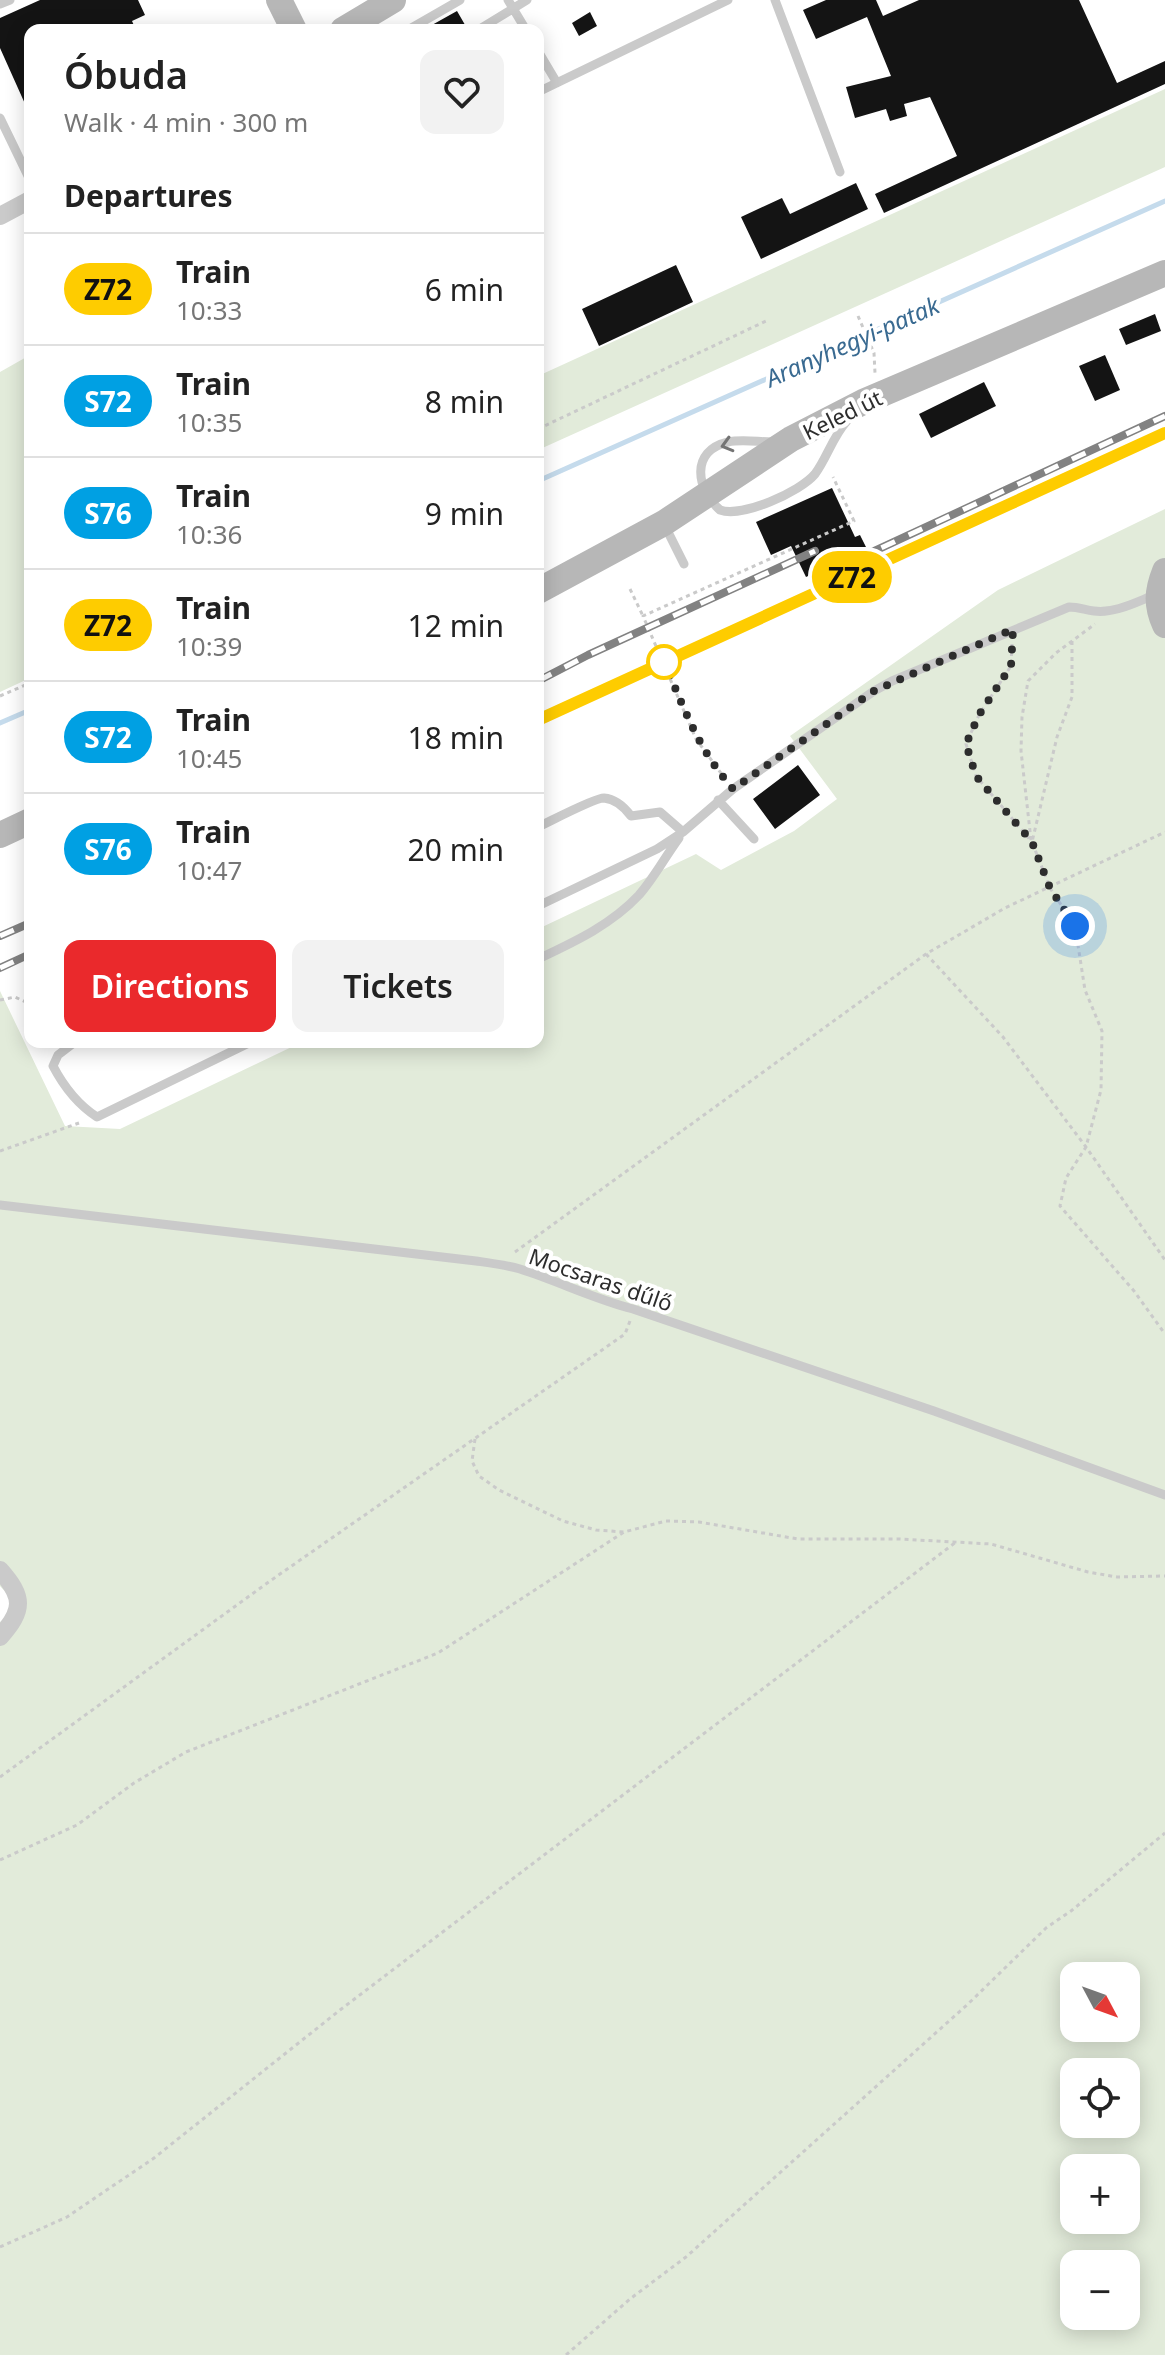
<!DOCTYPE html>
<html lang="en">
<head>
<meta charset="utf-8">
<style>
  :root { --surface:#fff; --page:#f2f2f2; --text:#222; --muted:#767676; --line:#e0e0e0; --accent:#ea292c }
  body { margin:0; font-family:"Noto Sans",sans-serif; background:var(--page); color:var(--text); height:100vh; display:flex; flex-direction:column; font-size:30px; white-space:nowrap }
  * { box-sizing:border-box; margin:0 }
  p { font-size:26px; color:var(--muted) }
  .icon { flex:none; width:44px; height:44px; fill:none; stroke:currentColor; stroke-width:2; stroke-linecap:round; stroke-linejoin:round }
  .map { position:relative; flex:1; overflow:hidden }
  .drawer { position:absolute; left:24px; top:24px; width:520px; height:1024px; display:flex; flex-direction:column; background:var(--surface); border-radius:16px; box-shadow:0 4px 20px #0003 }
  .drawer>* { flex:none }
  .badge { padding:0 16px; border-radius:26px; font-size:28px; line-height:52px }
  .needle { width:52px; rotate:131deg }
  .controls { position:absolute; left:1060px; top:1962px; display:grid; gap:16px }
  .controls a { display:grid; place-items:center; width:80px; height:80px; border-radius:16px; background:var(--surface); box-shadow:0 4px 20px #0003; font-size:40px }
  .you { position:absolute; width:40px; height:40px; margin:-20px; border:6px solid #fff; border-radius:50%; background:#1a73e8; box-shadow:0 0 0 12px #1a73e833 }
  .map>.badge { position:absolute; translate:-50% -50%; box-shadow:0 0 0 4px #fff }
  h2 { padding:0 40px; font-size:30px; line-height:72px }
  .round { display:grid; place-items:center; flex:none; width:84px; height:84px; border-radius:16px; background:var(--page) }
  .summary { display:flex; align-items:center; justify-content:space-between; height:136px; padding:0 40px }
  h1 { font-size:38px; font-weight:600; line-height:60px }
  .button { display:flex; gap:16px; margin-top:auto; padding:16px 40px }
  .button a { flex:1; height:92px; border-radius:16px; background:var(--accent); color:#fff; font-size:32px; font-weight:600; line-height:92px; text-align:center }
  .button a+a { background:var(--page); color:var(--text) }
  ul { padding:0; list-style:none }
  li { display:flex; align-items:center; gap:24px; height:112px; padding:0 40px; border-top:2px solid var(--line) }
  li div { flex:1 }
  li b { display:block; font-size:30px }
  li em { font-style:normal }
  li .badge { min-width:88px; font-weight:700; text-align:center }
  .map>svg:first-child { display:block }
  .green { fill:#e2ebda; fill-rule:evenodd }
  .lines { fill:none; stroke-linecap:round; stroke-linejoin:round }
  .stream { stroke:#c5dbec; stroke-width:5 }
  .building { fill:#141414 }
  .path { stroke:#cacaca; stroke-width:3; stroke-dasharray:4 4; stroke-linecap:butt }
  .lane { stroke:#cacaca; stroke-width:9 }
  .street { stroke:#cacaca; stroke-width:18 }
  .secondary { stroke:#b7b7b7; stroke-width:26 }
  .rail-casing { stroke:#828282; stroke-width:8 }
  .rail { stroke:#fff; stroke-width:5; stroke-dasharray:15; stroke-linecap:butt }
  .oneway { stroke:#747474 }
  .line-casing { stroke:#fff; stroke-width:18 }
  .line { stroke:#fecc00; stroke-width:12 }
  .walk { stroke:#2d2d2d; stroke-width:8; stroke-dasharray:0 14.4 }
  .stop-dot { fill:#fff; stroke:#fecc00; stroke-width:4 }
  .labels { text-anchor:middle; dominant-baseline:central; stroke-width:8; stroke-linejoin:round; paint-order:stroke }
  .street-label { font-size:22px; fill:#2d2d2d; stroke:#fff }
  .water-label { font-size:24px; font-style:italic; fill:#396a91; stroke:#fff }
</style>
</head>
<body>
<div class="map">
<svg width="1165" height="2355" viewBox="0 0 1165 2355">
  <rect width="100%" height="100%" fill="#fff"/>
  <path class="green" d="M1165 89V167L538 450V376Z
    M30 355V678L0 692V372Z
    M1165 509V2355H0V1622L19 1607 0 1586V991L65 1126 120 1129 302 1042H538V929L696 854 721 870 794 831 837 799 790 736 998 590ZM1074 1976H1126V2028H1074ZM1074 2072H1126V2124H1074ZM1074 2168H1126V2220H1074ZM1074 2264H1126V2316H1074Z"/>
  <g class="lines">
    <path class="stream" d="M538 481 1165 201
      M0 723 30 710"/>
  </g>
  <path class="building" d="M40 0H138L145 15 132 21 136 30H30V115L0 48V18Z
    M826 0H876L883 16 919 0H1079L1117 83 1165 61V84L884 213 875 194 957 156 930 97 904 104 907 116 890 121 886 109 855 118 846 87 891 76 867 17 816 39 803 10Z
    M457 11 468 30H423Z
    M590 12 597 26 579 36 572 23Z
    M856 183 868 209 761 259 741 217 782 198 790 214Z
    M676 265 693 302 599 346 582 309Z
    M1155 314 1161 331 1126 345 1119 329Z
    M1105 355 1120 390 1095 401 1079 366Z
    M984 382 996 406 931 438 919 414Z
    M832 488 855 537 860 535 867 549 806 577 791 546 771 555 756 522Z
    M798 765 820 795 775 829 753 799Z"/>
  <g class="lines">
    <path class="path" d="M858 316 874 353 875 373
      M538 429 766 321
      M630 589 643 616
      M1072 641V697L1057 737 1032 842 1050 888 1075 926 1085 990 1102 1031 1101 1090 1086 1147 1066 1178 1060 1206 1134 1291 1165 1334
      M1012 644 1011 666 979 715 966 744 976 776 1032 842
      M0 696 30 683
      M726 780 696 739 643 616 854 521 833 477
      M1031 840 1021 751 1022 717 1028 681 1056 653 1095 624
      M926 954 1003 1037 1086 1147 1165 1260
      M0 1000 15 997 30 1004
      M0 1151 79 1123
      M515 1252 926 954 1005 908 1165 832
      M475 1439 472 1461 479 1476 499 1490 563 1521 596 1530 624 1532
      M0 1777 270 1581 625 1334 630 1321
      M0 1860 77 1825 134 1783 186 1752 438 1653 624 1532 666 1521 699 1522 798 1539H899L991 1544 1088 1572 1117 1577 1165 1576
      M0 2247 67 2217 154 2158 340 2010 956 1542
      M566 2355 630 2299 686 2257 968 2004 1046 1928 1071 1911 1165 1833"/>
    <path class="lane" d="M508 0 526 30
      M775 0 840 172
      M0 4 10 0
      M408 30 460 0
      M478 30 527 0
      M538 51 557 83
      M538 92 728 0
      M0 118 30 180
      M772 442C758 442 742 439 728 442 690 451 696 489 720 510 742 518 800 492 815 474 827 458 833 436 847 421
      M665 526 684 564
      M718 800 754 839
      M538 827C551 821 594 798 604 798 616 799 625 808 631 816L660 812 683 832
      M538 906 657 849 683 832 733 789 874 691 892 681 1069 607C1079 607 1085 610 1094 611 1115 614 1138 601 1157 594
      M538 959C574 942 611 925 639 895 654 878 665 857 679 838
      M75 1042 58 1055 53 1066C64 1087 77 1104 97 1117L251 1042
      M0 1205 476 1261C490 1263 506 1265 520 1269 558 1281 594 1299 633 1309L934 1411 1165 1495"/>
    <path class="street" d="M0 216 30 200
      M0 1570C24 1597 24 1610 0 1637"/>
    <path class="secondary" d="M279 0 294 30
      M343 30 393 0
      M1165 571C1157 591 1156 605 1165 625
      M538 591 664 523 791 439 863 402 1165 273
      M0 835 30 821"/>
    <g class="rail-casing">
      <path id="rail" d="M827 573 1165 416
        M538 681 588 655 815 551
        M538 720 1165 432
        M0 936 30 923
        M0 968 30 954"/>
    </g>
    <use href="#rail" class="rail"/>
  </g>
  <defs><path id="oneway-chevron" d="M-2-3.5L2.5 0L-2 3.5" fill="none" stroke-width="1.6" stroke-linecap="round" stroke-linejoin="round" transform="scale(2)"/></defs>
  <use class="oneway" href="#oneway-chevron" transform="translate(727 445) rotate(164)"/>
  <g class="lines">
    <g class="line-casing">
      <path id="line" d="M538 720 1165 433"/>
    </g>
    <use href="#line" class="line"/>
    <path class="walk" d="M664 662C685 710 698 749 733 789L874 691 1013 629 1011 666 979 715 966 744 976 776 1032 842 1050 888 1075 926"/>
  </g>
  <circle class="stop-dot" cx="664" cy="662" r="16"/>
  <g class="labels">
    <g class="street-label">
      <text transform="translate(842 414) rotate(-26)">Keled út</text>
      <text transform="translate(601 1279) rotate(19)">Mocsaras dűlő</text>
    </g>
    <g class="water-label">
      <text transform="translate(852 341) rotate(-24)">Aranyhegyi-patak</text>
    </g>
  </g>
</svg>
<div class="controls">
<a><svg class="needle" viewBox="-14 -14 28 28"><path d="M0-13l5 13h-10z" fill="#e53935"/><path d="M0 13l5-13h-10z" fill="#767676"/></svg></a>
<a><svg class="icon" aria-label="locate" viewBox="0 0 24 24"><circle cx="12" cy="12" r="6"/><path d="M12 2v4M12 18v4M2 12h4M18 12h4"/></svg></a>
<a>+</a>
<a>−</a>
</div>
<div class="you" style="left:1075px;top:926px"></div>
<b class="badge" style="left:852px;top:577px;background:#fecc00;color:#111">Z72</b>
<section class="drawer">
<div class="summary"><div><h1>Óbuda</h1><p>Walk · 4 min · 300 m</p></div><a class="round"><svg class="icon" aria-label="heart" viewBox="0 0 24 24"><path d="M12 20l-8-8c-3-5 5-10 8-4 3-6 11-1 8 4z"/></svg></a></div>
<h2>Departures</h2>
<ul>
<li><span class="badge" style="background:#fecc00;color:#111">Z72</span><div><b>Train</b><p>10:33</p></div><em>6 min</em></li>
<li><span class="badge" style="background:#00a0e3;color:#fff">S72</span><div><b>Train</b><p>10:35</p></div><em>8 min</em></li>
<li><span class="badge" style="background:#00a0e3;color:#fff">S76</span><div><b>Train</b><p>10:36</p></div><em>9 min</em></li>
<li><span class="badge" style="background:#fecc00;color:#111">Z72</span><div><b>Train</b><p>10:39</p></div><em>12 min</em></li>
<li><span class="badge" style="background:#00a0e3;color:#fff">S72</span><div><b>Train</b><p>10:45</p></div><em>18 min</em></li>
<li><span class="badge" style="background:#00a0e3;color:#fff">S76</span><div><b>Train</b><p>10:47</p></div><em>20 min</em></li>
</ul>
<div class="button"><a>Directions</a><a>Tickets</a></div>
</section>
</div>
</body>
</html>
